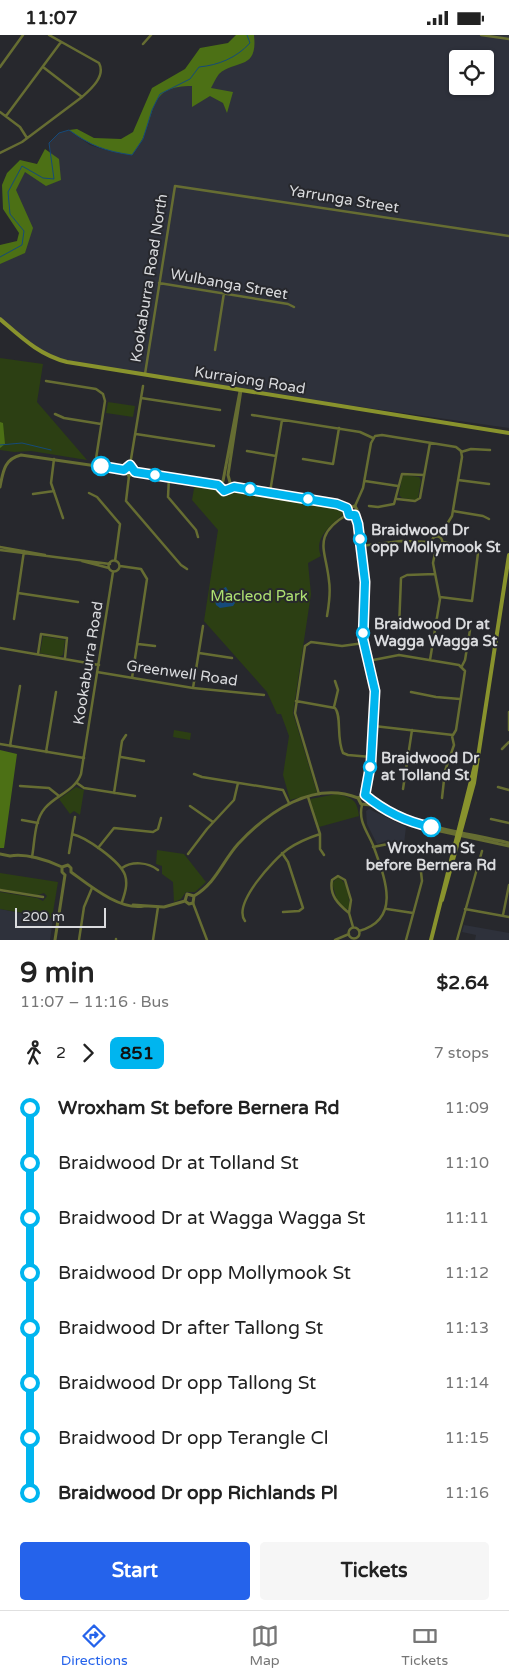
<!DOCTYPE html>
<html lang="en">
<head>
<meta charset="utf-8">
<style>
  :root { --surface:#fff; --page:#f6f6f6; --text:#222; --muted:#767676; --line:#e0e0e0; --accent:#2563eb }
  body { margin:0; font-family:"Varela Round",sans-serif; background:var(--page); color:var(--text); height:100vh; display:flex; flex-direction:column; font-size:19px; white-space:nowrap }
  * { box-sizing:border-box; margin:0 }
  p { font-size:16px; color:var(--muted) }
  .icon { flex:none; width:28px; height:28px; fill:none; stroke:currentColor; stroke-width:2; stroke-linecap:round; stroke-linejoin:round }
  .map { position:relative; height:905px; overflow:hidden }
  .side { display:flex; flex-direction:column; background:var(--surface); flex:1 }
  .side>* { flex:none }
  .badge { padding:0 10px; border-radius:8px; font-size:18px; line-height:32px }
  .fabs { position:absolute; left:449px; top:15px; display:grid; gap:10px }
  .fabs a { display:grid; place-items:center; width:45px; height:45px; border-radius:5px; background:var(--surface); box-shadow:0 1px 4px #0004; font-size:25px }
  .scale { position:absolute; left:15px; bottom:12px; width:91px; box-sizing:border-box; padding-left:5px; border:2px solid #dadbde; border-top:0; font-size:14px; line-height:18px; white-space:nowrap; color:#dadbde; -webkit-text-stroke:4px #27282d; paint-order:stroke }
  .map>.badge { position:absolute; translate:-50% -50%; box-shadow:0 0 0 2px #fff }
  .legs { display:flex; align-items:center; gap:8px; height:55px; padding:0 20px; font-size:16px }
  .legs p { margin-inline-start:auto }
  .head { display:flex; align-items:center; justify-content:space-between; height:85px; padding:0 20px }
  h1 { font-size:28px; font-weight:700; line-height:38px }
  .cta { display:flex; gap:10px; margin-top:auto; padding:10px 20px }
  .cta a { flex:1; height:58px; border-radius:5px; background:var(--accent); color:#fff; font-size:20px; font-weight:700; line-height:58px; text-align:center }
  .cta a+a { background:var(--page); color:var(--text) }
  ul { padding:0 20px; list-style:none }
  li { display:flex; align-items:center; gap:18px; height:55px; font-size:19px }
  li i { display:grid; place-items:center; width:8px; height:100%; margin:0 6px; background:currentColor }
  li i::after { content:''; width:12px; height:12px; margin:-6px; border:4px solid; border-radius:50%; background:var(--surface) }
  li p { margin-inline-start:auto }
  li:first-child i { background:linear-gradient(#0000 50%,currentColor 0) }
  li:last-child i { background:linear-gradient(currentColor 50%,#0000 0) }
  .status { display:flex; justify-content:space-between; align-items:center; height:35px; padding:0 25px; background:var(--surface); direction:ltr }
  .status svg { height:14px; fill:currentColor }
  .tab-bar { display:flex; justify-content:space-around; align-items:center; height:70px; border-top:1px solid var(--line); background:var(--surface); font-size:14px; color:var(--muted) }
  .tab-bar a { display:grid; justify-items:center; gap:2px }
  .tab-bar .on { color:var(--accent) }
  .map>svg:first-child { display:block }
  .built { fill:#2e313b; fill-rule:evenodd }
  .green { fill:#2c3f13 }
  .forest { fill:#4c7015 }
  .water { fill:#154a7a }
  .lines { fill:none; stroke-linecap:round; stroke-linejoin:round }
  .stream { stroke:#154a7a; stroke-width:1 }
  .minor { stroke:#666d32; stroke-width:2.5 }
  .tertiary { stroke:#666d32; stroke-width:3 }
  .secondary { stroke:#89932d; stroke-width:4 }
  .line-1-casing { stroke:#fff; stroke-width:11 }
  .line-1 { stroke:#00b5ef; stroke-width:8 }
  .stop-1-dot { fill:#fff; stroke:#00b5ef; stroke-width:2.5 }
  .labels { text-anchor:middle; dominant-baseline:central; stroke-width:4; stroke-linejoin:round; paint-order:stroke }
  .street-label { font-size:15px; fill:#dadbde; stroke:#27282d }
  .stop-label { font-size:15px; font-weight:bold; fill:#dadbde; stroke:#27282d; text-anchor:start }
  .park-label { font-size:15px; fill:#aee171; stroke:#27282d }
</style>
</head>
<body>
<div class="status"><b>11:07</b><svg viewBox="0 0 49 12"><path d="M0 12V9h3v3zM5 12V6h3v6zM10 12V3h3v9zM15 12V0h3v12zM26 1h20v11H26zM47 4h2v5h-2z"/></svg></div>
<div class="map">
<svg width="509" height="905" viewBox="0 0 509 905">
  <rect width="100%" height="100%" fill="#27282d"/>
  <path class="built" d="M247 0H509V393L241 355 53 323 26 307 0 284V222L15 212 24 196 10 179 15 141 52 126 49 108 59 98 69 95 90 110 109 116 143 104 152 75 160 59ZM458 24H485V51H458Z
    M369 774 406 792 404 809 386 806 377 809 367 789 366 776Z
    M0 874 53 884 50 905H0Z
    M464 890 509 898V905H475L476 900 462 897Z"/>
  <path class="green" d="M0 323 43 329 37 367 87 425 31 416 14 417 0 415Z
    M108 367 135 371 133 382 106 378Z
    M405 440 419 442 421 445 418 463 416 465 402 463 399 460 402 442Z
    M195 448 217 453 224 458 233 454 341 472 345 478C332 489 313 503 321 521L308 528 311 559 293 678 317 758 290 765 283 740 289 701 281 679H277L267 657 204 586 218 495 192 465Z
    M43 601 65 605 63 620 59 622 40 618Z
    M174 695 191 698 190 705 173 702Z
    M76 752 84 755 80 780 74 776 70 779 59 764Z
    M337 759C352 763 357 764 359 781L319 792 310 764Z
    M157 815 184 819 206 847 195 857H186L181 864 174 867 173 847 162 839V831L156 829Z
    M0 838 58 847 52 883 0 874V857L37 863 43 866 47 861 44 858 38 860 0 854Z
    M338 842C348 847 350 864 349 874H346L337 865 332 848Z"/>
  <path class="forest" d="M236 0H254C258 36 236 24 219 39 216 43 213 49 211 53L233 57 227 78 223 68 210 61 192 72V51C150 51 156 73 143 103 140 109 136 114 132 120 105 116 91 111 69 95L77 94 94 103 121 104 133 97 152 53 185 34 200 13 228 8Z
    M45 114 59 124 61 145 46 151 25 137 16 155 33 193 25 218 0 229V210L17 206 19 198 3 174 2 150 7 138 20 125 37 129Z
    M0 387 3 388 5 409 0 413Z
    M0 715 17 719 4 813H0Z"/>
  <path class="water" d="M226 552 235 568 233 571 220 573 216 570 214 562 219 555Z"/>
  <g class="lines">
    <path class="stream" d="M0 222 22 210 24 196 10 179 8 157 22 131 43 143 54 144 49 108 59 98 69 95C91 111 105 116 132 120L143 104 152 75 160 59 190 44 199 32C219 30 236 23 250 8L247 0
      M0 410 22 408 51 415"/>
    <path class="minor" d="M481 0 509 4
      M143 9 151 0
      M0 32 23 0
      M43 32 82 62
      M0 77 20 92 27 103
      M6 81 61 7
      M0 118 22 107 82 62C91 54 106 41 99 28L49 0
      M159 248 288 269 294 272
      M215 315 224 258
      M145 339 175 151 509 201
      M46 346 96 354 103 359 105 366 95 430
      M141 363 220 375
      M55 379 64 383 101 389
      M252 380 360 397 373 403
      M136 399 214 411
      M247 416 276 421
      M461 417 471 414 490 415
      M54 424 51 448 63 483
      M303 424 333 429 339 393
      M130 430 143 351
      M129 441 126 466 181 530 187 534
      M169 442 168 462 196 495 198 502
      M458 445 489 449
      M365 446 398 451
      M270 457 282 385
      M89 458 97 462 120 489 115 526
      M33 459 54 456
      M397 464 415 466 420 463 430 408
      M355 471 363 453 371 408 375 401 382 400 456 412 461 416 462 422 452 481 439 502
      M369 471 378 472 394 469 402 439 424 440
      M453 476 483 481 489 484
      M431.5 507a5.5 5.5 0 1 1 11 0a5.5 5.5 0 1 1-11 0Z
      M361 511 401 506 431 507
      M0 512 45 520
      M0 515 110 529
      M108.5 531a5.5 5.5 0 1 1 11 0a5.5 5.5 0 1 1-11 0Z
      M82 526 109 533
      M120 531 141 534 147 544 132 643
      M18 558 78 567
      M440 562 472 566 478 518 475 513 442 507
      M327 581C329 569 331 558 329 546 326 514 311 501 348 479
      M14 584 24 516
      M399 593 401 543 407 540 435 539
      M138 609 155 611
      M0 613 99 630
      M199 618 232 623
      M38 619 41 599 67 603 65 623
      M430 625 440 564 433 528 436 513
      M368 626 399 620 459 630 465 636 456 695 453 700 374 691
      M462 631 465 625 470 595
      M97 637 193 653 264 660
      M193 653 203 591
      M411 657 436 662 460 664
      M296 666 335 673C342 681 336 703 343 718L348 720 371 722
      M334 672 338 655 335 646
      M509 677V695
      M0 709 84 723
      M10 711 20 651
      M502 714 509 707
      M46 717 56 657
      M121 722 144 726
      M194 739 202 742 283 755 289 768
      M77 748 84 753 135 761
      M20 751 49 753 59 761
      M498 752 509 755
      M403 754 412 695
      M114 758 122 706 126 700
      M319 759 295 678 305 611 311 607 342 611 364 608
      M308 762 320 799V814L324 820
      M442 763 445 736 454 710 452 701
      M190 771 213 787
      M491 784 509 788
      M22 785 38 788
      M72 799C86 802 120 826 125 840 128 849 125 858 122 867
      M373 812 388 809 437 817
      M98 813 114 793 153 797 158 794 161 783
      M69 818 75 782
      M282 818 288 827 303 873 299 876 283 877
      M188 819 207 794 234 765 238 748
      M32 822C35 806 34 786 45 773 56 760 75 756 81 739L113 537
      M122 833C132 826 148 827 158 835
      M338 841 345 845 351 865 349 878C338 869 329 860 332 845Z
      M0 855 43 862
      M193 868 207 905
      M387 874 413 878
      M465 874 509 882
      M349 878 353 892
      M503 880 509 850
      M245 886C232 869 274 824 288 814 298 807 308 803 320 799
      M348.5 898a5.5 5.5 0 1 1 11 0a5.5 5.5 0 1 1-11 0Z
      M359 896C403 884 384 841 373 810 367 796 358 786 362 770
      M79 905 84 872 92 853
      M116 905V904
      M153 905 158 872
      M335 905 349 899
      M406 905 422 846 421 837
      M457 905 482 816"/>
    <path class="tertiary" d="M124 435 129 441 135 437
      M124 435 130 430 135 437
      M135 437 220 450
      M223 446 240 356
      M220 451 222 455 226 456 231 451
      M231 451 337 469 347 473
      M231 451 228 440 241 355
      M0 452C3 437 4 424 21 420L124 435
      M347 473 355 471 357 475 355 480
      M347 473 348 479 355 480
      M355 480 358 489 365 547 364 608 375 656 371 727 365 760
      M358 763 361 769 371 770 417 791 509 811
      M358 763 365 760C405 792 460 796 509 808
      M0 819 10 821
      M10 821C25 818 48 825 62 832
      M62 832 68 830 71 833V837
      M62 832V837L65 840
      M71 837C89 850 120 876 144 871
      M194 861C216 848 222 827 238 809 268 777 313 745 358 763
      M185 866 189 869 193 868 194 861
      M185 866 187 859 194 861
      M133 870 164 872 185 866
      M55 905 65 840"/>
    <path class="secondary" d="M0 284C21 302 39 320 67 327L509 398
      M442 865 474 748 509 520
      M431 905 475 730"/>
  </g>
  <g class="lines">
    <g class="line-1-casing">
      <path id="line-1" d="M101 431 124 435 130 430 135 437 218 450 224 456 234 452 337 469 347 473 349 480H355L358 489 365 547 363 604 375 656 371 727 365 760C383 775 407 787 431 792"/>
    </g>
    <use href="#line-1" class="line-1"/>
  </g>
  <g class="stop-1-dot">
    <circle cx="101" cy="431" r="9"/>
    <circle cx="155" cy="440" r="6"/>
    <circle cx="250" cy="454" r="6"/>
    <circle cx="308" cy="464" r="6"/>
    <circle cx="360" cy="504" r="6"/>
    <circle cx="363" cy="598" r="6"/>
    <circle cx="370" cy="732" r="6"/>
    <circle cx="431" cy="792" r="9"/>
  </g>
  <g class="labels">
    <g class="street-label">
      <text transform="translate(344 164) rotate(9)">Yarrunga Street</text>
      <text transform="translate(149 243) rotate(-81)">Kookaburra Road North</text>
      <text transform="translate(229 249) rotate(10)">Wulbanga Street</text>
      <text transform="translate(250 345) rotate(9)">Kurrajong Road</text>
      <text transform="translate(88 628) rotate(-81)">Kookaburra Road</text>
      <text transform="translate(182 638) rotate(8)">Greenwell Road</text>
    </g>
    <g class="stop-label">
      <text x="371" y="495">Braidwood Dr<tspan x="371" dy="17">opp Mollymook St</tspan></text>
      <text x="374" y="589">Braidwood Dr at<tspan x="374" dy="17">Wagga Wagga St</tspan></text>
      <text x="381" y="723">Braidwood Dr<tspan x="381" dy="17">at Tolland St</tspan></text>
      <text x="431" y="813" text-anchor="middle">Wroxham St<tspan x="431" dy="17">before Bernera Rd</tspan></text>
    </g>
    <g class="park-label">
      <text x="259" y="561">Macleod Park</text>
    </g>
  </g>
</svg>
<div class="fabs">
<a><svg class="icon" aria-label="locate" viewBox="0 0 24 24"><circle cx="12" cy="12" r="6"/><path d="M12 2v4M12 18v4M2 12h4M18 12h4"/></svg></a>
</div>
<div class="scale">200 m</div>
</div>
<section class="side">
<div class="head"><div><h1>9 min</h1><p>11:07 – 11:16 · Bus</p></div><b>$2.64</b></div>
<div class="legs"><svg class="icon" aria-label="walk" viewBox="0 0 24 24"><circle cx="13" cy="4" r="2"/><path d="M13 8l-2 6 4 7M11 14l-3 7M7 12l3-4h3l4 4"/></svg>2<svg class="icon" aria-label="forward" viewBox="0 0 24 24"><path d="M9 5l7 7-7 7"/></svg><b class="badge" style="background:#00b5ef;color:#111">851</b><p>7 stops</p></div>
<ul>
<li><i style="color:#00b5ef"></i><b>Wroxham St before Bernera Rd</b><p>11:09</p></li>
<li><i style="color:#00b5ef"></i><span>Braidwood Dr at Tolland St</span><p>11:10</p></li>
<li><i style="color:#00b5ef"></i><span>Braidwood Dr at Wagga Wagga St</span><p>11:11</p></li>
<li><i style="color:#00b5ef"></i><span>Braidwood Dr opp Mollymook St</span><p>11:12</p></li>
<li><i style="color:#00b5ef"></i><span>Braidwood Dr after Tallong St</span><p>11:13</p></li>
<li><i style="color:#00b5ef"></i><span>Braidwood Dr opp Tallong St</span><p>11:14</p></li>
<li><i style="color:#00b5ef"></i><span>Braidwood Dr opp Terangle Cl</span><p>11:15</p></li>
<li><i style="color:#00b5ef"></i><b>Braidwood Dr opp Richlands Pl</b><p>11:16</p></li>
</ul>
<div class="cta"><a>Start</a><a>Tickets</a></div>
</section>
<nav class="tab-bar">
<a class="on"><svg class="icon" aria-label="directions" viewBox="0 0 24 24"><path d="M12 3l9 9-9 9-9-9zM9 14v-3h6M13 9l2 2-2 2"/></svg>Directions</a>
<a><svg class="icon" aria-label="map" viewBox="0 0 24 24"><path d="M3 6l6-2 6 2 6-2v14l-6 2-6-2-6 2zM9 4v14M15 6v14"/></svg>Map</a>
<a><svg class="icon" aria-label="tickets" viewBox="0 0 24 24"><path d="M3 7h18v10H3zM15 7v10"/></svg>Tickets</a>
</nav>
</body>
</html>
